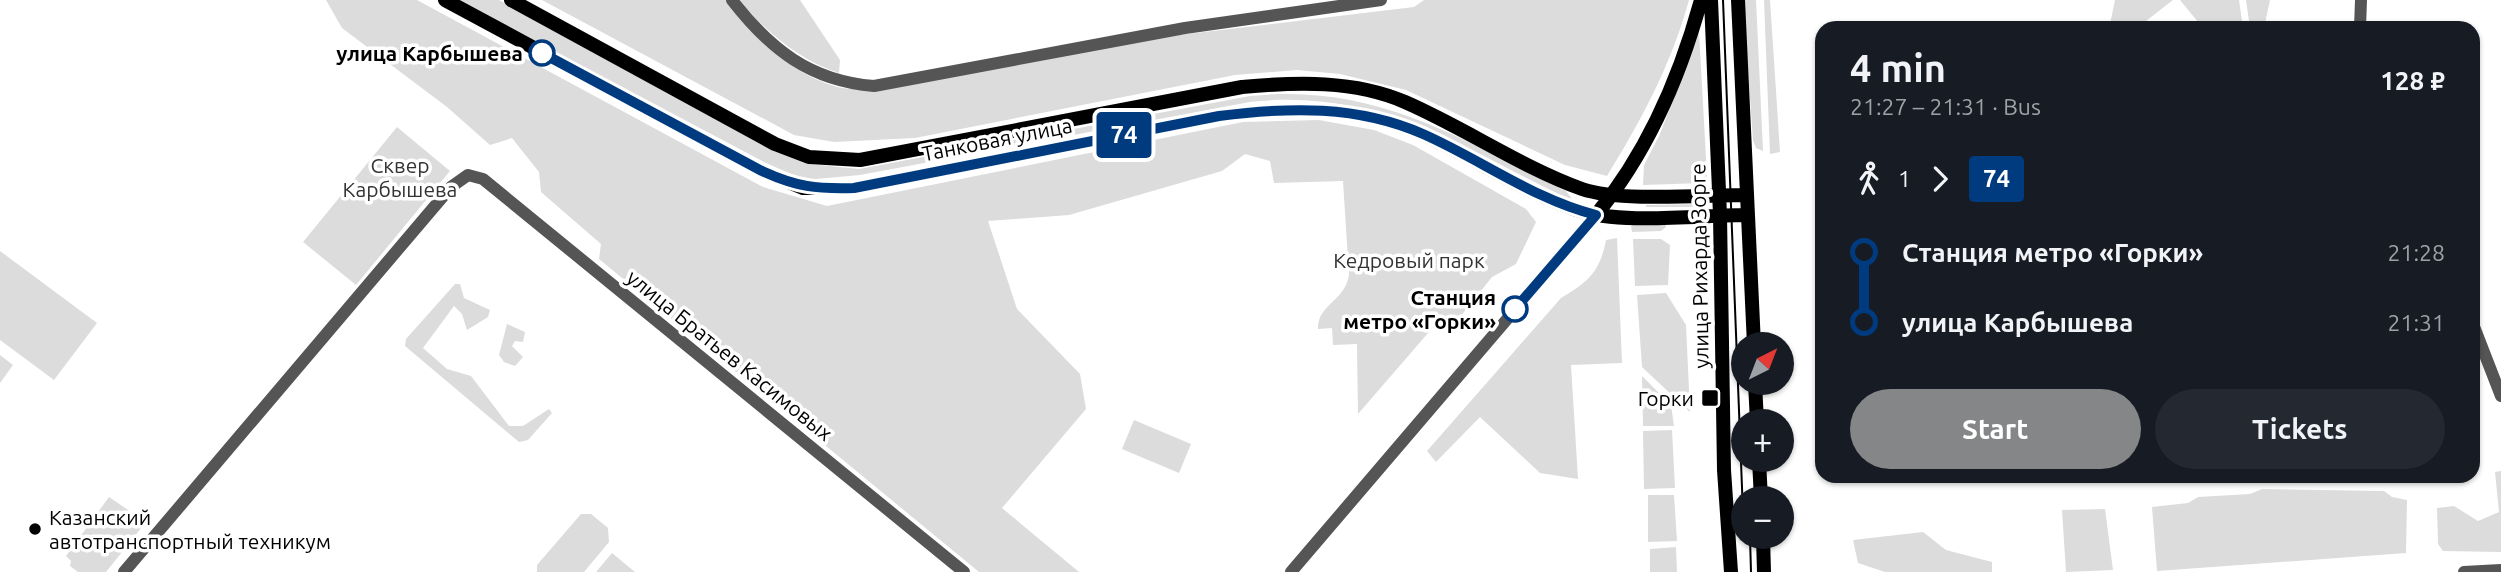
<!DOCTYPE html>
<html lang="en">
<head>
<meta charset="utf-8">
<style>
  :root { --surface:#171b24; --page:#242831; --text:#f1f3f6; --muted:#9ea1a6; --accent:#858687 }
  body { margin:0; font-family:Ubuntu,sans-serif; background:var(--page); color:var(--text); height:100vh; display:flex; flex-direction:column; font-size:26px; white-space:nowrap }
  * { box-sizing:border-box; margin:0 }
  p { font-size:23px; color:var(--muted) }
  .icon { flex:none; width:38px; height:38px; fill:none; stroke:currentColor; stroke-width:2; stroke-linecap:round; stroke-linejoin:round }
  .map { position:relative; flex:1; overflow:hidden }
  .panel { position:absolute; left:1815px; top:21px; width:665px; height:462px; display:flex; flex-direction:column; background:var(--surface); border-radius:21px; box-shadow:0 2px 5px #0004 }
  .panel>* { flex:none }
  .badge { padding:0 14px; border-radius:5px; font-size:24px; line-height:46px }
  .needle { width:46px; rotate:42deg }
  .controls { position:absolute; left:1731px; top:332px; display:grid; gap:14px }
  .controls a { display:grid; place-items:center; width:63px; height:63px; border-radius:50%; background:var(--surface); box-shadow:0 2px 5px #0004; font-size:35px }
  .map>.badge { position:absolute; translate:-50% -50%; box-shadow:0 0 0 4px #fff }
  .legs { display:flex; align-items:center; gap:10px; height:77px; padding:0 35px; font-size:23px }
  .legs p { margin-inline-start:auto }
  .summary { display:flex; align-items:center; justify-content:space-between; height:119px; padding:0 35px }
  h1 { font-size:38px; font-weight:700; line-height:52px }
  .primary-button { display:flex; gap:14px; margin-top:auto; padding:14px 35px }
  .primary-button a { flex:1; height:80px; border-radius:42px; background:var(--accent); color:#fff; font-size:28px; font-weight:700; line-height:80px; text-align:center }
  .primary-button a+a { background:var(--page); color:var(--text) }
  ul { padding:0 35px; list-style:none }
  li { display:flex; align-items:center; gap:24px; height:70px; font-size:26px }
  li i { display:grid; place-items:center; width:10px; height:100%; margin:0 9px; background:currentColor }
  li i::after { content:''; width:18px; height:18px; margin:-9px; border:5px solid; border-radius:50%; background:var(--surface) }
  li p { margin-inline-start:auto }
  li:first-child i { background:linear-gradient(#0000 50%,currentColor 0) }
  li:last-child i { background:linear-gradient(currentColor 50%,#0000 0) }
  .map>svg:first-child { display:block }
  .green { fill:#dcdcdc }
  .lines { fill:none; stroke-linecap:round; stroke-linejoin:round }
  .minor { stroke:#555; stroke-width:12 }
  .major { stroke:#000; stroke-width:14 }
  .tram { stroke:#000; stroke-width:2 }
  .line-1-casing { stroke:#fff; stroke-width:16 }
  .line-1 { stroke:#003b80; stroke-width:10 }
  .stop-1-dot { fill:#fff; stroke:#003b80; stroke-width:3.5 }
  .poi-dot { fill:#000; stroke:#fff; stroke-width:2.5 }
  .labels { text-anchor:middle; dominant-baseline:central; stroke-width:7; stroke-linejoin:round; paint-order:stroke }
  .stop-label { font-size:21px; font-weight:bold; fill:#000; stroke:#fff; text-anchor:end }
  .street-label { font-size:21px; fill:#000; stroke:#fff }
  .park-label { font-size:21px; fill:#333; stroke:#fff }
  .poi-label { font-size:21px; fill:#000; stroke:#fff; text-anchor:end }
</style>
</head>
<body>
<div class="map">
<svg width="2501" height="572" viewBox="0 0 2501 572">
  <rect width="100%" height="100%" fill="#fff"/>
  <path class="green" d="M326 0H417L763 187 827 206 1243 122 1319 120 1374 130 1413 145 1526 209 1536 222 1516 264 1492 277 1452 327 1441 318 1358 414 1357 344 1333 345 1332 328 1318 329C1317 305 1345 301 1349 275L1343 181 1274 183 1270 161 1245 154 1222 171 1069 215 988 221 1017 309 1080 374 1086 409 1002 508 1079 572H979L599 259 601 244 541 192 539 172 512 138 490 145 447 107 342 28Z
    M458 0H499L773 148 809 164 859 169 1250 96C1376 83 1458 138 1566 191L1572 199 1564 197C1458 145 1373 88 1250 102L860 175 805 180 766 163Z
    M542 0H726C755 37 789 73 837 87 849 90 863 89 875 89L1179 35 1414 7 1424 0H1689C1671 65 1642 119 1607 176L1565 165 1406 90 1340 74 1297 70 1235 75 915 138 834 142 794 135Z
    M740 0H800L840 60 839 73C801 61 764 31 740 0Z
    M1743 0H1756L1763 151 1756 148 1753 140Z
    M1764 0H1770L1780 152 1770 154Z
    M2115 0H2173L2137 28H2113L2110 24Z
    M2180 0H2239L2243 28H2203Z
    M2246 0H2270L2264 28H2250Z
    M1699 32 1707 176 1703 183 1643 185 1644 165 1660 134Z
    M397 127 450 171 356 285 303 242Z
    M1702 204 1701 207H1646V205Z
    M1665 220 1666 227 1661 231 1632 232 1631 226 1637 222Z
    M1617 238 1622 363 1571 365 1578 479 1540 473 1480 417 1436 462 1427 451 1561 298C1588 282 1600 272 1606 240Z
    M1633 239H1661L1670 245 1668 285 1635 286Z
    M0 251 97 323 54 380 0 340Z
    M455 284H460L464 298 490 310 488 317 467 330 462 314 454 306 423 348 447 369 471 376 509 426H523L549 409 552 413 528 440 519 442 405 346 406 339Z
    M1666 293 1686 325 1690 412 1642 367 1637 295Z
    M507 324 525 332 523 342 515 341 512 346 523 357 515 366 504 362 499 355Z
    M0 355 13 365 0 383Z
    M1642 376 1671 405 1674 426H1643Z
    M1134 420 1191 444 1179 473 1122 449Z
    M1672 430 1675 488 1644 489 1643 431Z
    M2501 471V552L2443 551 2438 544 2437 508 2454 506 2478 521 2499 512 2495 472Z
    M2262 489 2384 491 2392 497 2407 500 2406 553 2157 571 2152 507 2188 503 2198 497 2250 494Z
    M1648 495H1674L1677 541 1648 542Z
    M109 497 146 522 106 572H78L70 566 71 561 66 556Z
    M2105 509 2113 570 2066 572 2062 510Z
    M581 514H591L608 528 609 542 584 572H537V565Z
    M1923 532 1946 550 1992 562V572H1885L1858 563 1853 540Z
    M1676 547 1677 572H1650V549Z
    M612 553 635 572H596Z"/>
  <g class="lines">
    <path class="minor" d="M732 0C770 49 810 81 874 86L1185 28 1381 0
      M2360 28 2361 0
      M2473 324 2501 396
      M124 572 451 187 468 175 483 179 964 572
      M1291 572 1596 215
      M2464 572 2501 570"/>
    <path class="major" d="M445 0 762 171 803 188H854L1219 116C1289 107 1358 105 1424 135 1475 158 1524 192 1577 210 1621 225 1700 215 1748 215
      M511 0 775 144 809 157 860 160 1242 87C1297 82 1354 80 1405 102 1465 128 1521 167 1582 189 1620 202 1704 195 1747 195
      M1711 0 1720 215 1724 470 1731 572
      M1738 0 1754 345
      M1596 215C1647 153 1680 77 1701 0
      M1755 383 1757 422
      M1759 460 1761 499
      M1763 537 1764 572"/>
    <path class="tram" d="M1723 0 1743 513
      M1750 537 1751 572"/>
  </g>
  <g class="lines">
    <g class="line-1-casing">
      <path id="line-1" d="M542 53 762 171C797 187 816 189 854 188L1219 116C1289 107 1357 105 1423 134 1480 159 1535 200 1596 215L1515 309"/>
    </g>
    <use href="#line-1" class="line-1"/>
  </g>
  <g class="stop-1-dot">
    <circle cx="542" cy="53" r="12"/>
    <circle cx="1515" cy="309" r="12"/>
  </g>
  <g class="poi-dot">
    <rect x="1701" y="389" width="18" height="18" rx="3.5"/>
    <circle cx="35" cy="529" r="7"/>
  </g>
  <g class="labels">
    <g class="stop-label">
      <text x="523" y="53">улица Карбышева</text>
      <text x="1496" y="297">Станция<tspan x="1496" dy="24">метро «Горки»</tspan></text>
    </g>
    <g class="street-label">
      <text transform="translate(997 139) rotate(-11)">Танковая улица</text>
      <text transform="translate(1699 266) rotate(-91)">улица Рихарда Зорге</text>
      <text transform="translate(730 355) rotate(39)">улица Братьев Касимовых</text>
    </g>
    <g class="park-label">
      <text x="400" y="165">Сквер<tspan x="400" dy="24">Карбышева</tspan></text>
      <text x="1409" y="260">Кедровый парк</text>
    </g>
    <g class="poi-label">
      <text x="1694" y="398">Горки</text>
      <text x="49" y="517" text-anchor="start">Казанский<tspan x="49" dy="24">автотранспортный техникум</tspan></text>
    </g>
  </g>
</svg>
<div class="controls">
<a><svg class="needle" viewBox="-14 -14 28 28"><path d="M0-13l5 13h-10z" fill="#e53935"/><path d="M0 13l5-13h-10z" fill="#9ea1a6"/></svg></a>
<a>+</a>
<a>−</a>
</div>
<b class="badge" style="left:1124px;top:135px;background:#003b80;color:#fff">74</b>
<section class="panel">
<div class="summary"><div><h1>4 min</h1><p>21:27 – 21:31 · Bus</p></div><b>128 ₽</b></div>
<div class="legs"><svg class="icon" aria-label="walk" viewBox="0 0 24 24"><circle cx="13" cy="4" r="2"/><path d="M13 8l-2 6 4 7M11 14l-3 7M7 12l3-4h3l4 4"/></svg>1<svg class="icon" aria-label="forward" viewBox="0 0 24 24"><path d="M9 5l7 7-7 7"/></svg><b class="badge" style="background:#003b80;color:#fff">74</b></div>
<ul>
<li><i style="color:#003b80"></i><b>Станция метро «Горки»</b><p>21:28</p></li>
<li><i style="color:#003b80"></i><b>улица Карбышева</b><p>21:31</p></li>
</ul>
<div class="primary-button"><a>Start</a><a>Tickets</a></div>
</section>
</div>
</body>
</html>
